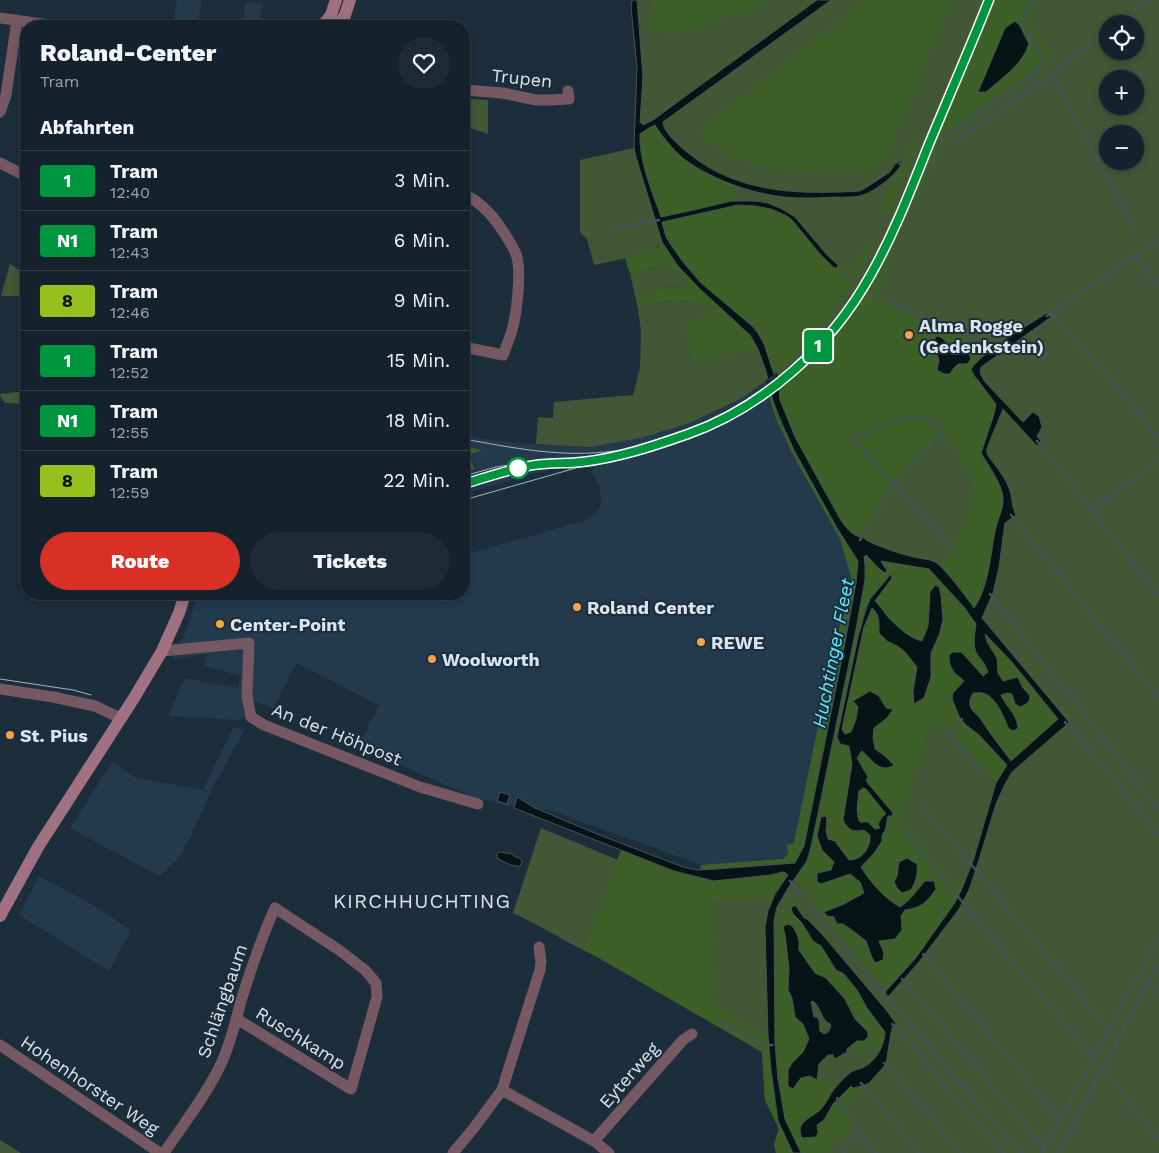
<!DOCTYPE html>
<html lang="de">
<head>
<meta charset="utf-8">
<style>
  :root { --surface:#15222d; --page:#1e2a35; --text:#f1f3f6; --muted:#9da4aa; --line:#343f49; --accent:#d93025 }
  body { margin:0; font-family:"Work Sans",sans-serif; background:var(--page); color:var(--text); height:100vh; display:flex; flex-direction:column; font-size:19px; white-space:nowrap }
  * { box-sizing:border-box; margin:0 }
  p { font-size:16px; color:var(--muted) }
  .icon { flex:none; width:28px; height:28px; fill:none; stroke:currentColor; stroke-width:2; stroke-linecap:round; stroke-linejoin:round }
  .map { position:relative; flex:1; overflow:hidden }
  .drawer { position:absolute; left:20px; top:20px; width:450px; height:580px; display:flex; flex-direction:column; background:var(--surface); border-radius:20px; box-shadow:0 2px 8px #0003,0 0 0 1px var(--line) }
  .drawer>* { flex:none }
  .badge { padding:0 10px; border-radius:4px; font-size:18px; line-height:32px }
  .fabs { position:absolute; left:1099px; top:15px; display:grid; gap:10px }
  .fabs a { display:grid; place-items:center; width:45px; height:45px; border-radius:50%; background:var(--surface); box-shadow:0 2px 8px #0003,0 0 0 1px var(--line); font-size:25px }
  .map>.badge { position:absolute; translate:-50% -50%; box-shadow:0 0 0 2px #fff }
  h2 { padding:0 20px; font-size:19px; line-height:45px }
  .round { display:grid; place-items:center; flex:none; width:52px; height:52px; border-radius:26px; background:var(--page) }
  .summary { display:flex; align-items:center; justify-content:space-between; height:85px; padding:0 20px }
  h1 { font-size:24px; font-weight:800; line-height:38px }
  .cta { display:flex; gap:10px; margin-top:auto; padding:10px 20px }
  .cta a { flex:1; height:58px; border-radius:30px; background:var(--accent); color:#fff; font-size:20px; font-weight:800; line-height:58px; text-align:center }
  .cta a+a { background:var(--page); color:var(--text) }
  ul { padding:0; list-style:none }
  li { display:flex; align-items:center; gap:15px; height:60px; padding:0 20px; border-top:1px solid var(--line) }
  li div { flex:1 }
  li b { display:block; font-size:19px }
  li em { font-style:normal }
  li .badge { min-width:55px; font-weight:700; text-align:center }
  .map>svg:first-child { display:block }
  .built { fill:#223a4c }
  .green { fill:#415736; fill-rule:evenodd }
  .forest { fill:#3d6029 }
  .water { fill:#071416; stroke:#465357; fill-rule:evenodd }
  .pier { fill:#1c2e3c }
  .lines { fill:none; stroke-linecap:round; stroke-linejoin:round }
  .stream { stroke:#465357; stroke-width:2.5 }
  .street { stroke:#765862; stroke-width:11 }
  .secondary { stroke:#9f7181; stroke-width:12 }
  .tram { stroke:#a6b4be; stroke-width:1 }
  .line-casing { stroke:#fff; stroke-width:11 }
  .line { stroke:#009640; stroke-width:8 }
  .poi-dot { fill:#f5a346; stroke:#1c2e3c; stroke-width:2 }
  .stop-dot { fill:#fff; stroke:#009640; stroke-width:2.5 }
  .labels { text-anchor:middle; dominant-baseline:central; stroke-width:4; stroke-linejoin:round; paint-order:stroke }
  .street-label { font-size:18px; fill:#d9e5ee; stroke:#1c2e3c }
  .poi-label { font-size:18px; font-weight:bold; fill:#d9e5ee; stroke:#1c2e3c; text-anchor:start }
  .water-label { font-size:19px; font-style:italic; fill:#5be9fa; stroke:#1c2e3c }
  .quarter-label { font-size:20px; letter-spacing:1px; fill:#d9e5ee; stroke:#1c2e3c }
</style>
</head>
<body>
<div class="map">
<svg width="1159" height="1153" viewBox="0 0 1159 1153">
  <rect width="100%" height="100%" fill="#1c2e3c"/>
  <path class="built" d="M177 0H202L197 26H172Z
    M246 1 262 4 260 18 310 24 307 26H242Z
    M768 378 772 395 769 397 776 419 792 453 840 539 851 576 825 693 794 844 787 845 788 854 783 859 701 865 552 811 514 807 473 797 358 746 379 705 296 663 273 709 256 701 248 703 247 716 238 720 169 716 184 678 238 688 240 676 205 666 207 654 173 659 186 631 198 594H464V555L586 520 598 511 602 501 600 490 591 468 558 467 464 494V473L473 470 470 455 481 450 464 446V435L497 441 542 445 641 438 690 423 744 397Z
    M233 728 245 729 209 795 191 836 180 857 159 876 70 828 112 762 134 777 203 790Z
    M39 876 93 905 131 930 109 971 19 915Z"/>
  <path class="green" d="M632 0H1159V1153H776L774 1144 779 1129 765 1100 762 1052 693 1012 697 892 701 865 783 859 788 854 787 845 794 843 825 693 851 576 840 539 768 379 744 397 690 423 641 438 590 447 536 444 538 417 553 418 554 402 633 395 640 368 641 332 638 308 670 300 697 303 720 309 662 243C650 255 612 261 594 265L587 239 580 232V160L634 148 637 67 631 7ZM1108 24H1135V51H1108ZM1108 79H1135V106H1108ZM1108 134H1135V161H1108Z
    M464 98 488 100V134L464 126Z
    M10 264 23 273 24 296H1Z
    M665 265 690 284 681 287 663 288 636 299 630 274Z
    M26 391V404L5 403 0 396V394Z
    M541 828 618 860 583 950C560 938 537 924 513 913Z
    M0 1140 21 1153H0Z"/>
  <path class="forest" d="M654 0H768L750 11 676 34 651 32Z
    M866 0H951L887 158 868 170 797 171 733 160 701 136 702 128Z
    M994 0H1035L1032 9V23L1053 56 1033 75 947 137 925 184 914 193Z
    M655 125 663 137 690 164 721 180 733 185 736 195 735 201 660 217C652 191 639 162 640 134L649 128Z
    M922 136 887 218 880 208 914 139Z
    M738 205C758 206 776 209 792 220L820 254 834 268H837L838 265 847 273 867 244 876 243C857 276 837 311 811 339 800 351 787 362 775 373L768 360 764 344 752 326 701 283 683 262 669 242 666 237 662 222Z
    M662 242 678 266 700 289 750 335 758 349 694 361 684 325 720 309 697 303 670 300 638 308 636 299 663 288 681 287 690 284 665 265 630 274 625 258 658 247Z
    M889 249 894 252 878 294 898 310 976 342 997 346 994 348 973 374 996 404 994 414 981 453C988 465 1004 486 1003 501 1003 509 998 519 996 527 990 554 990 585 975 608L940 566 952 554 971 505 973 477 943 433 895 486 865 538C853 537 847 529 840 519L795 437 780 400 779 389C828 355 864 303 889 249Z
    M772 395 777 414 795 452 837 528 858 561 856 583 843 653 804 845 795 862 700 870 701 865 783 859 788 854 787 845 794 843 825 693 851 576 840 539 792 453 776 419 769 397Z
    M464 446 482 450 470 455 474 470 464 473Z
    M866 555 873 561 882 571H887L880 560 929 569 964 607 976 624C975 633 972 646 977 654 982 661 985 664 988 672L983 676 972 664 954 673 961 677 964 681 953 693 952 699 960 718 966 725 979 735 1007 765 996 783 946 727 930 724 909 792 899 818 961 891C942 927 912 961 886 991L834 931 801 886 796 877 807 861 819 815 856 629 865 565 864 557Z
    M984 633 1011 661 1059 719 1011 761C1001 747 989 733 980 718 977 714 971 711 970 705 969 701 971 697 973 693 976 693 979 692 981 693 991 694 998 706 1002 713L1011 710 1004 701 1001 695 1007 692 1012 694 1015 704 1022 688 1020 681 1012 678 1003 681 998 673 997 658 987 642Z
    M621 850 674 871 730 880 771 875 782 872H786L788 875 773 898 712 900 714 991 712 1005 768 1035 778 1121 793 1153H776L774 1144 779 1129 765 1100 762 1052 597 957 583 950Z
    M791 900 796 906H793L791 909 793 914 802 923 812 941 821 946 836 970 844 974 857 990 867 1008 885 1032V1042L881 1050 877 1047 858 1054 850 1046 857 1041 864 1027 855 1019 845 999 826 978 815 973 807 961 799 950V941L797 934 783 926 785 935 789 968 788 990 792 998 795 1017 803 1024 809 1039 803 1052 792 1063 801 1078 810 1076 817 1080 836 1087C831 1094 827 1105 820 1111 810 1119 801 1118 800 1134L818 1133 817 1125 824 1120 833 1104 851 1086 853 1088 862 1086 859 1093 847 1106 855 1121 852 1129 831 1145 826 1153H801L785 1119 778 1079 775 1043 774 970 779 958 778 934 781 913Z"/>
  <path class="water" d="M632 0H637L643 77 640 122 643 125 653 120 817 0H831L663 122C663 131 674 140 680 146 731 193 794 195 860 191L867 187 890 172 895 164 899 162H903C896 175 877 190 863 195 854 198 842 197 833 197 823 198 812 198 802 198 765 198 722 184 691 164 677 155 664 139 655 125L649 128 640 134C639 162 652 191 661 217L694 210 731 201H756L768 203 782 209 795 217 827 255 838 265 837 268H834L820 254 792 220 787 216 771 209 755 206 738 205 662 222 666 237 669 242 683 262 701 283 752 326 758 333 764 344 779 389 780 400 795 437 840 519C847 529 853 537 865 538L866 540C882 548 900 554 918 558 923 559 929 559 933 561 943 565 967 598 974 608 990 585 990 553 996 527 998 519 1003 509 1003 501 1004 486 988 465 981 453L994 414 996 404 973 374 971 369C984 350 1027 326 1047 313L1051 317 981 367 980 373 985 382 1023 422 1033 412 1039 416 1042 427 1037 436 1041 441 1037 446 1003 409 987 448V454C994 464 1005 477 1009 488 1013 498 1011 506 1016 515L1005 523 999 567 993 593 982 618 1069 722 1064 727 1012 772 1004 786 996 804 978 863 969 890 959 909 919 962 887 998 885 996 886 991 915 959 954 904 961 891 973 861 996 783 1007 765 979 735 966 725 960 718 952 699 953 693 964 681C961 677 957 676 954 672 950 667 949 661 949 655L953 652H961L965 656 983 676 988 672C985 663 982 661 977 654 972 646 975 633 976 624L964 607 929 569 881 561 887 571 886 573C878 570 873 561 866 555L864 557 865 565V580L856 629 811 847 807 861 790 885 777 907 774 921 775 1043 778 1079 785 1119 801 1153H793L778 1121 771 1070 768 1035 765 927 768 911 775 894 788 875 786 873 782 872 771 875 714 881 674 871 514 808 517 797 535 808 597 834 683 867 697 870 717 869 795 863 804 846 843 653 856 583 858 561 837 528 795 452 783 426 773 401 766 371 758 349 750 335 700 289 678 266 662 242 636 157 634 148 637 67 631 7ZM985 634 1011 661 1058 719 1011 761C1001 747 989 733 980 718 977 714 971 711 970 705 969 701 971 697 973 693 976 693 979 692 982 693 996 695 1004 718 1009 729L1014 731 1018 728C1017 714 1006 707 1001 695L1007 693 1012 694 1015 704 1020 707 1028 703C1032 695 1029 695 1024 689 1021 686 1020 681 1018 677L1003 681 998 673 997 658 987 642Z
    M1015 21 1020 26 1029 44C1022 65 1002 78 986 92H978L1005 28Z
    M936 336C944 337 946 342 949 349L956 352 969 354 971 359 967 364H958L953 369 950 374H944L937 370 939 361 934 341Z
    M891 574 892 578 875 601C880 606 884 612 888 617 898 627 909 638 922 641L928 626 930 592 935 585 939 587 941 595 943 620 939 635 931 653V677L924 698 914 704 913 692 917 667 905 652 899 647 887 641 879 633C879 622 880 615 872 608L864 627 842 729 845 734 851 732 856 719 858 707 853 701 870 691 879 696 886 708 893 709 887 718 874 728 873 738 875 749 885 756 894 765C880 775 871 758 862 751L857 758 868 777 866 781 893 813 892 816H888L885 831 882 835V841L875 852 861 867C871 883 884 898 900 907 911 900 917 890 925 881H934L936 889C926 903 921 908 905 910L901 916 902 930 895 939 879 941 884 953 883 960 875 963 871 955 866 941 852 930 843 924H837L834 917 827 916 824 912 844 904 864 893 860 882 850 874 821 884 817 882V873L831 870 834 862 822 850 817 836 821 817 825 816 827 818 826 831 828 839 835 841 849 860C862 860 871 848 870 835L864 830C853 832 849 831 843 820L852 764 849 746 840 744 837 737 858 637 866 609 870 599ZM863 788 866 789 886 814 882 817 878 824 880 828 875 829 868 822H860C855 813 858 801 859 791Z
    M500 792 510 795 507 804 497 801Z
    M499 852 512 854 514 856 521 859 522 862 520 866C513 867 504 862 497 858V854Z
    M907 858 917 864C918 874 916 881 911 890L902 893 897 888 894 882 897 876 899 862Z
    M793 906H796L804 918 807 919 821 933 887 1011 896 1024 892 1028 891 1033 886 1064 869 1083 862 1086 853 1088 851 1086 833 1104 824 1120 817 1125 818 1133 816 1137 802 1138C794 1121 813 1118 821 1109 827 1103 830 1093 836 1087 840 1082 848 1074 853 1071 857 1069 861 1069 864 1067 877 1060 884 1046 885 1032L867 1008 857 990 844 974 836 970 821 946 813 941 802 923 793 914 791 909Z
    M789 924 793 927 797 934 799 941V950L815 973 826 978 845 999 855 1019 868 1032V1037L864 1041H857L847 1049V1052L835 1059 833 1055H828L819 1064 817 1080 810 1076 801 1078 793 1089 788 1086V1070L792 1063 803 1052 809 1039 803 1024 795 1017 792 998 788 990 789 968 785 935 783 926ZM813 1001C821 1007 821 1020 830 1024L831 1027 828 1032 824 1034 820 1031 819 1020 817 1017H814L811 1002Z"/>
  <path class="pier" d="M777 372 781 388 769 396 766 380Z"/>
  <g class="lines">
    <path class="stream" d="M1118 24 1149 0
      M1108 32 1058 69 1052 75 1136 231
      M955 142 1052 75
      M900 164H906
      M924 174 926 175 942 138 1031 75 1044 61 1023 22 1032 0
      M615 227 659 220
      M1135 256 1159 287
      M844 274 852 280
      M869 292 877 297
      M885 301 982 341 1000 345
      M1051 314 1117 387 1159 440
      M1047 316 1159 239
      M1037 441 1159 595
      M1092 510 1159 460
      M1011 515 1159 699
      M860 540 894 483 944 431 929 419 908 418 878 427 853 439 951 545
      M990 594 1159 809
      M962 719 956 725 950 736 984 778
      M1065 722 1159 834
      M921 804 1109 1030
      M898 824 983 927 1094 1058
      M790 881 803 897
      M811 906 951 1073 1022 1153
      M923 954 1060 1120
      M902 979 1045 1148
      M1149 981 1159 993
      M716 1019 757 1041 761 1045H772
      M892 1024 900 1030 962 1107 1004 1153
      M884 1063 961 1153
      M1103 1069 1159 1138
      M861 1083 919 1153
      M837 1098 858 1132 876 1153
      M843 1153 848 1140 858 1132
      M1042 1153 1159 937
      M1058 1153 1159 962"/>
    <path class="street" d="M0 18 56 26
      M464 90 503 93 536 100H550L569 99 568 91
      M0 112 6 95 17 20
      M0 163 26 176
      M464 194C478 201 489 211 498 224 505 234 513 245 517 257 521 274 517 313 512 330 510 338 506 347 503 355L464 347
      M162 651 249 643 247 696 251 717 264 725 420 787 478 804
      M0 689 53 697 95 706 120 718
      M0 1045 160 1153
      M502 1090 594 1141 609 1153
      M594 1141 683 1040 692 1034
      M164 1153C183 1125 205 1097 220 1066 230 1046 235 1023 241 1001 251 969 261 938 275 908L339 950 365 970 376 983 377 997 351 1089 237 1019
      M453 1153 473 1129 502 1090 540 970 541 962 539 947"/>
    <path class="secondary" d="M322 26 331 15 336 0
      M338 26 345 15 350 0
      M0 916 38 847 134 698 162 651 179 613 185 594"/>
    <path class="tram" d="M464 439C513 448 563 458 614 451
      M464 476 496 467 509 465 580 462
      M464 500C513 486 562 472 611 458 642 449 674 441 704 428 773 397 832 343 870 277 892 237 909 194 926 152 947 101 969 51 989 0
      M0 679 73 690 91 695"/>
  </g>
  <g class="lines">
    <g class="line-casing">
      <path id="line" d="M464 484C484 478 504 471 524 467 543 462 563 464 582 462 618 458 654 446 688 434 764 407 831 346 870 276 894 234 911 189 929 144 949 96 970 48 989 0"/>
    </g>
    <use href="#line" class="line"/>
  </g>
  <g class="poi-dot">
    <circle cx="909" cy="335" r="5"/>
    <circle cx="577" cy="607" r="5"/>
    <circle cx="220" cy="624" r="5"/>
    <circle cx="701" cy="642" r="5"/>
    <circle cx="432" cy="659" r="5"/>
    <circle cx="10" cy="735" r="5"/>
  </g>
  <circle class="stop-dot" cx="518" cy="468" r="10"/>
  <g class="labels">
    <g class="street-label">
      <text transform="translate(522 78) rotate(6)">Trupen</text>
      <text transform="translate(337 734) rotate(22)">An der Höhpost</text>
      <text transform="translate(222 1001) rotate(-71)">Schlängbaum</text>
      <text transform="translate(301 1038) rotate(32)">Ruschkamp</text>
      <text transform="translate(629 1075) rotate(-49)">Eyterweg</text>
      <text transform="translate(90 1085) rotate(34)">Hohenhorster Weg</text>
    </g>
    <g class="poi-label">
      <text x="919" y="325">Alma Rogge<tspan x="919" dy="21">(Gedenkstein)</tspan></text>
      <text x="587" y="607">Roland Center</text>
      <text x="230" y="624">Center-Point</text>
      <text x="711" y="642">REWE</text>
      <text x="442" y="659">Woolworth</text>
      <text x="20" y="735">St. Pius</text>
    </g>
    <g class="water-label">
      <text transform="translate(833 653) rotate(-79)">Huchtinger Fleet</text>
    </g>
    <g class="quarter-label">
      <text x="422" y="901">KIRCHHUCHTING</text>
    </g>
  </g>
</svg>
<div class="fabs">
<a><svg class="icon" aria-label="locate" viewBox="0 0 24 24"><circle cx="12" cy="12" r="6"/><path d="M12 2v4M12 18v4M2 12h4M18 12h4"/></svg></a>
<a>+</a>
<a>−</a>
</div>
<b class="badge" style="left:818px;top:346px;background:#009640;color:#fff">1</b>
<section class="drawer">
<div class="summary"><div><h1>Roland-Center</h1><p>Tram</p></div><a class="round"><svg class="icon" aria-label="heart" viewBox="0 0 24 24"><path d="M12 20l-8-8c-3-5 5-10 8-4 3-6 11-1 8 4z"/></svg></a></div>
<h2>Abfahrten</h2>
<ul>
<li><span class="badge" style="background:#009640;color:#fff">1</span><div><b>Tram</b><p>12:40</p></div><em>3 Min.</em></li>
<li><span class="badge" style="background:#009640;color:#fff">N1</span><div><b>Tram</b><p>12:43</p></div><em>6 Min.</em></li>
<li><span class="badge" style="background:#95c11f;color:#111">8</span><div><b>Tram</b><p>12:46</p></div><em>9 Min.</em></li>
<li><span class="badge" style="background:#009640;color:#fff">1</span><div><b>Tram</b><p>12:52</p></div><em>15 Min.</em></li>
<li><span class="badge" style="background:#009640;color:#fff">N1</span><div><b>Tram</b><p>12:55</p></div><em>18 Min.</em></li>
<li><span class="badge" style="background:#95c11f;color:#111">8</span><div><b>Tram</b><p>12:59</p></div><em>22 Min.</em></li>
</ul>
<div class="cta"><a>Route</a><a>Tickets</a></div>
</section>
</div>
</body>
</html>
